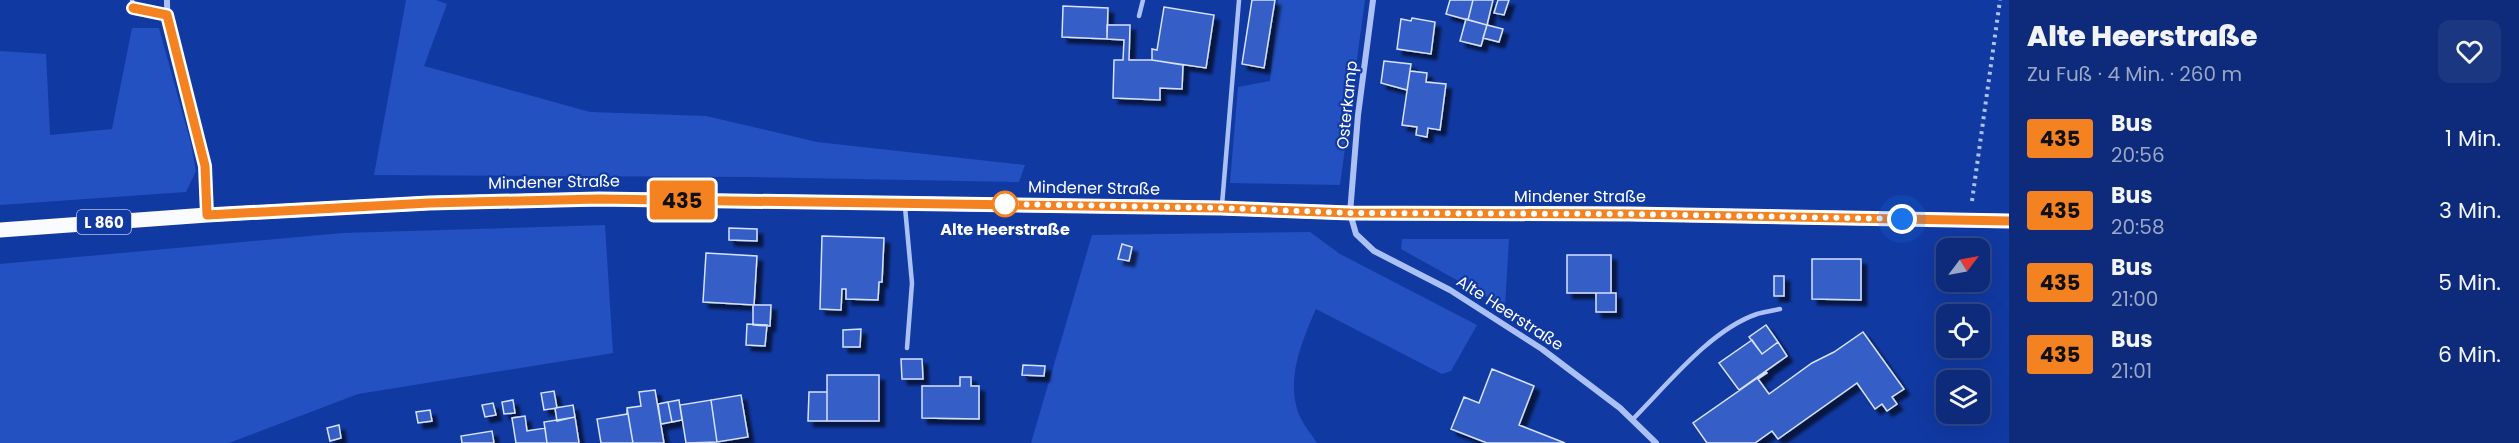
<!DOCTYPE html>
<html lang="de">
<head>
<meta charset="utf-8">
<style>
  :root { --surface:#0d2b7a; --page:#1b3781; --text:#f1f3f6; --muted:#9aa7c7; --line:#2d478b }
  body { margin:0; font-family:Poppins,sans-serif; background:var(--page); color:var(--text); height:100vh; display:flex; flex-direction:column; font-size:22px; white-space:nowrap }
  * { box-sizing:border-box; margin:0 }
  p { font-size:20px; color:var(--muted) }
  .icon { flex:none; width:33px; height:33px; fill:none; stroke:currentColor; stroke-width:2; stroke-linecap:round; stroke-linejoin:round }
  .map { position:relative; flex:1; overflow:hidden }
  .side { display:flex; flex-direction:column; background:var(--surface); width:510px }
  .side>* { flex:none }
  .badge { padding:0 12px; border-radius:4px; font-size:21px; line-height:39px }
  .needle { width:39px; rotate:58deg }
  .fabs { position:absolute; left:1936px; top:238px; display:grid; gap:12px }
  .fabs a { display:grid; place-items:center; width:54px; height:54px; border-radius:12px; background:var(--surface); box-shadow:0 6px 24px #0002,0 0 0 2px var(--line); font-size:30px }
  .you { position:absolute; width:30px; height:30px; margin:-15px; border:4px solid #fff; border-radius:50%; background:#1a73e8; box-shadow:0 0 0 9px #1a73e833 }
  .map>.badge { position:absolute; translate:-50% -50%; box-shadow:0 0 0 3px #fff }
  .round { display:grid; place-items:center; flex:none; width:63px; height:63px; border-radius:12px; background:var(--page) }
  .overview { display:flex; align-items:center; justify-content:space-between; height:102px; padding:0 18px }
  h1 { font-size:28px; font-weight:800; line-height:45px }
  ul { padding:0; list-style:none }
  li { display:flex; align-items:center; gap:18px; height:72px; padding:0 18px }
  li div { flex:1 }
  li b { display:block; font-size:22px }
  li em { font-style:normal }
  li .badge { min-width:66px; font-weight:700; text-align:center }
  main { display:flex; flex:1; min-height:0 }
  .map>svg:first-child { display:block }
  .green { fill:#2451c1 }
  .building { fill:#355fc7; stroke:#d5e1fe; stroke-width:1.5; filter:url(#shadow) }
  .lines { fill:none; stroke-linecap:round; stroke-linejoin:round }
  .path { stroke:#abc1f5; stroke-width:4; stroke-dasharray:3 4.5; stroke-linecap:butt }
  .lane { stroke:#abc1f5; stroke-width:4.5 }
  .street { stroke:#abc1f5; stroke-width:6 }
  .primary { stroke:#fafbff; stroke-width:15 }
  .line-casing { stroke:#fff; stroke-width:14 }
  .line { stroke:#f58220; stroke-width:9 }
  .walk { stroke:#fff; stroke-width:6; stroke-dasharray:0 10.8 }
  .stop-dot { fill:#fff; stroke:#f58220; stroke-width:3 }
  .labels { text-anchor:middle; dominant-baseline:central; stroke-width:4.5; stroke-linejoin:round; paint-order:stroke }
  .shield { fill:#1139a2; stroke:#b8c4e3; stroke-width:1.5 }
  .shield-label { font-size:15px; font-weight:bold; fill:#fff }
  .street-label { font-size:16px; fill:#fff; stroke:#1139a2 }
  .stop-label { font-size:16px; font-weight:bold; fill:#fff; stroke:#1139a2 }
</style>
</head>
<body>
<main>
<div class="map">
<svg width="2009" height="443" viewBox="0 0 2009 443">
  <defs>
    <filter id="shadow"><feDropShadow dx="5.5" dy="5.5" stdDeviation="1.5" flood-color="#0009"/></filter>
  </defs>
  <rect width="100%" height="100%" fill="#1139a2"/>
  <path class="green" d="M406 0H436L447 4 424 66 590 112 706 116 817 142 1025 165 1019 182 750 177 374 175Z
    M1278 0H1365L1340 185 1230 183 1238 87 1270 81Z
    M132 28H159L191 144 196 171 186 192 0 205V51L46 54 50 135 112 129Z
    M605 225 613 353 358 394 229 443H0V264L343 233Z
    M1310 232 1340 254 1477 325 1451 371 1442 374 1316 309C1301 343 1284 383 1301 419 1305 427 1312 435 1317 443H1031L1092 235Z
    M1402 239H1509L1505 307 1401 249Z"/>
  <path class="building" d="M1252 0H1275L1264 68 1242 64Z
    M1450 0H1473L1468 20 1446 14Z
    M1473 0H1493L1487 25 1468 20Z
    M1498 0H1509L1504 15 1494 13Z
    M1063 6 1108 8 1107 39 1062 37Z
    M1164 7 1214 15 1206 68 1152 60V49L1157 50Z
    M1412 18 1435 22 1431 54 1397 49 1401 19 1411 21Z
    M1466 19 1487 25 1481 46 1460 41Z
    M1107 25H1130L1129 60H1152L1183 65 1182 89 1160 88V100L1113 98 1114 60H1123L1124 40 1107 39Z
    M1487 25 1503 29 1499 42 1483 38Z
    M1384 61 1411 64 1407 90 1381 83Z
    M1410 71 1427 73 1426 82 1446 84 1440 130 1428 128 1427 137 1416 135 1417 127 1402 125Z
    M729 228 757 229V241L729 240Z
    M822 236 884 238 882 282H879L878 300 846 299V289H842L841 310 820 309Z
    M1122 244 1132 247 1129 261 1118 259Z
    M706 253 757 256 754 305 703 302Z
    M1567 255H1611V293H1567Z
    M1812 259H1861V300L1812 299Z
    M1774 276H1784V296H1774Z
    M1596 293H1616V312H1596Z
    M753 305H771L770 326 753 325Z
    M747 324 767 325 765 346 746 345Z
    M1766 325 1778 342 1762 354 1749 337Z
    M861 329 860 347H843V330Z
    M1863 332 1904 389 1892 397 1897 404 1887 411 1882 404 1875 409 1857 383 1778 439 1772 431 1755 443H1707L1693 423 1766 372 1767 373 1758 379 1769 394 1812 363 1834 352Z
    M1752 340 1762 354 1778 342 1787 356 1739 390 1719 363Z
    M901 359H922L923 379H902Z
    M1023 365 1045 366 1044 376 1022 375Z
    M1492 369 1534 386 1519 425 1565 443H1487L1451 429 1464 397 1479 403Z
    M827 375H879V421H827Z
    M960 377H971V386H979V419L922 418V386H960Z
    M655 390 664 443H633L627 408 641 406 639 392Z
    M554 391 557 408 544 410 541 393Z
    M809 392H827V421H808Z
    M741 395 748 437 717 442 711 400Z
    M513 400 515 413 504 414 502 402Z
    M679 400 682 420 672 422 668 402Z
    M711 400 717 442 686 443 680 405Z
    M668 402 672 422 661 424 658 404Z
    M493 403 496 415 485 417 482 405Z
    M573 405 575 417 557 421 555 408Z
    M627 408 633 443H601L597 419 627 414Z
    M430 410 432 421 418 423 416 412Z
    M525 416 527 431 545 428 547 443H516L512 418Z
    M575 417 579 443H547L544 422Z
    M339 425 341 438 330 441 327 428Z
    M492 431 494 443H462L461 436Z"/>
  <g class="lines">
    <path class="path" d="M1972 201 2000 0"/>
    <path class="lane" d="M132 0 133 8 167 15
      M1139 16 1143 0
      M1222 205 1239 0
      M905 207 912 283 907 348
      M1632 420C1667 385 1710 330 1757 314 1764 312 1772 311 1780 309"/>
    <path class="street" d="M167 0C166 45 188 92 199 136 205 162 206 187 207 214
      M1373 0 1358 115 1350 213 1356 234 1374 251 1450 290 1542 349 1620 408 1656 443"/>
    <path class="primary" d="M0 230 207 215 429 203 599 199 1221 208 1350 213 1630 214 2009 221"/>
  </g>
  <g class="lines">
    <g class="line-casing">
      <path id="line" d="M133 8 167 15 205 166 207 215 429 203 599 199 1221 208 1350 213 1630 214 2009 221"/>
    </g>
    <use href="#line" class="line"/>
    <path class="walk" d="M1005 204 1221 208 1350 213 1630 214 1902 219"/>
  </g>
  <circle class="stop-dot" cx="1005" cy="204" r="12"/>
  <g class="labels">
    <rect class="shield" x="77" y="210" width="54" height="24" rx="4.5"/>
    <g class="shield-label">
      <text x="104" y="222">L 860</text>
    </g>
    <g class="street-label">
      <text transform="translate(1347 105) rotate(-84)">Osterkamp</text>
      <text transform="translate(554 182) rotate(-1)">Mindener Straße</text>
      <text transform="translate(1094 188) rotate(1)">Mindener Straße</text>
      <text x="1580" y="196">Mindener Straße</text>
      <text transform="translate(1510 313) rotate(33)">Alte Heerstraße</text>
    </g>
    <g class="stop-label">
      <text x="1005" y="229">Alte Heerstraße</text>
    </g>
  </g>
</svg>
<div class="fabs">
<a><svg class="needle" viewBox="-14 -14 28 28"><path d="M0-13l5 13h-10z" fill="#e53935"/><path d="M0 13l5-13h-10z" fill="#9aa7c7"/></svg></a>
<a><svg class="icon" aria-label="locate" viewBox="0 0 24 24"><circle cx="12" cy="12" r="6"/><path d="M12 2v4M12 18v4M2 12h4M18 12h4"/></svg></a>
<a><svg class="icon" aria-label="layers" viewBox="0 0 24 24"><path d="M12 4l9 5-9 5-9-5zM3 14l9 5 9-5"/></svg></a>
</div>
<div class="you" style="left:1902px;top:219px"></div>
<b class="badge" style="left:682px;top:200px;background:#f58220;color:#111">435</b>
</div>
<section class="side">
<div class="overview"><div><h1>Alte Heerstraße</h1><p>Zu Fuß · 4 Min. · 260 m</p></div><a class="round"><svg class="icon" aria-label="heart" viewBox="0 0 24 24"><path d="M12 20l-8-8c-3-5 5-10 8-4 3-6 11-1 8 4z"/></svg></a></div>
<ul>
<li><span class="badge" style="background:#f58220;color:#111">435</span><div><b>Bus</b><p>20:56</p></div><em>1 Min.</em></li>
<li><span class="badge" style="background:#f58220;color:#111">435</span><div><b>Bus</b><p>20:58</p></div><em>3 Min.</em></li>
<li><span class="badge" style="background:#f58220;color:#111">435</span><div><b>Bus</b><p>21:00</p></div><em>5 Min.</em></li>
<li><span class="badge" style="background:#f58220;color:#111">435</span><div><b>Bus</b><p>21:01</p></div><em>6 Min.</em></li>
</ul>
</section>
</main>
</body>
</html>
